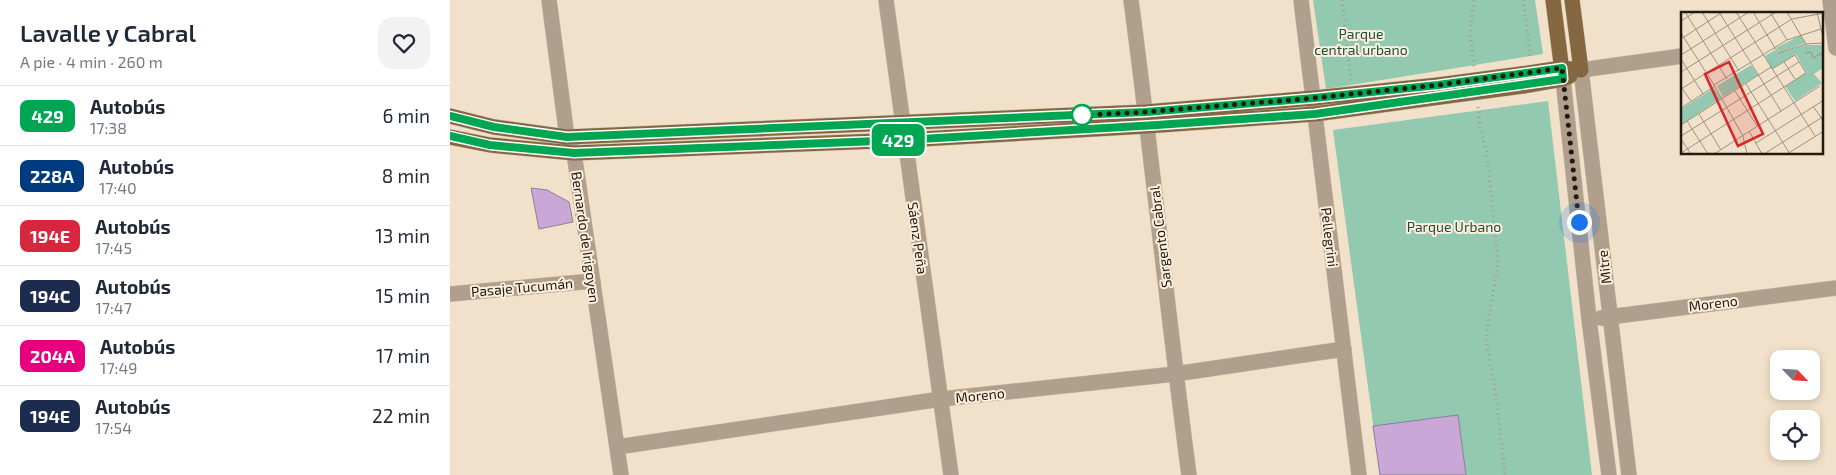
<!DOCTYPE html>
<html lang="es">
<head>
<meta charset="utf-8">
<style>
  :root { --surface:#fff; --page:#f2f2f3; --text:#1f2937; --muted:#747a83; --line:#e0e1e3 }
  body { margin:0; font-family:"Exo 2",sans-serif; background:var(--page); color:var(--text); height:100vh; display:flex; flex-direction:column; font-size:19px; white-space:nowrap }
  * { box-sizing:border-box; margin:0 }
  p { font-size:16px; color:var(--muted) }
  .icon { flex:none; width:28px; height:28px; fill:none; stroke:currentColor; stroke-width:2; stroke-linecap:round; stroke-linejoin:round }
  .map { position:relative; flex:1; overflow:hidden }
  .sheet { display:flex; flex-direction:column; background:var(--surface); width:450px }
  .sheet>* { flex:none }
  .badge { padding:0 10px; border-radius:8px; font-size:18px; line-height:32px }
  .needle { width:32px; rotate:115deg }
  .controls { position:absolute; left:1320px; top:350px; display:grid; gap:10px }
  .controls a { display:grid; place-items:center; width:50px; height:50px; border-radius:10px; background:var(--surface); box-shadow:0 2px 8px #0003; font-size:25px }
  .you { position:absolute; width:25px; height:25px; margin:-12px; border:4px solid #fff; border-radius:50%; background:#1a73e8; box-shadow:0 0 0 8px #1a73e833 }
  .map>.badge { position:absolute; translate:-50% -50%; box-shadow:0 0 0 2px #fff }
  .round { display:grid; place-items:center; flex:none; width:52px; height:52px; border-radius:15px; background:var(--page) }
  .head { display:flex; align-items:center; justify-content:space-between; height:85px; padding:0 20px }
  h1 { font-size:24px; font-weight:600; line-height:38px }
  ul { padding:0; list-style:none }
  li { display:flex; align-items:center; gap:15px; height:60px; padding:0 20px; border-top:1px solid var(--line) }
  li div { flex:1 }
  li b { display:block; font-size:19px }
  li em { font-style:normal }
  li .badge { min-width:55px; font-weight:700; text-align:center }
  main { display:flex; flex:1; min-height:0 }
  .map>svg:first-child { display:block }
  .green { fill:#93c9b0 }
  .building { fill:#c9a7d7; stroke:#8e7f95 }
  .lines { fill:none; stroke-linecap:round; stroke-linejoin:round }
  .minor-casing { stroke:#ccbda9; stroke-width:16 }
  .major-casing { stroke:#ccbda9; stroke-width:16 }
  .path { stroke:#a89b89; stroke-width:3; stroke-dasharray:1 4; stroke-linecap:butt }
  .minor { stroke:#b09f8c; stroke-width:15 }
  .major { stroke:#846641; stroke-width:15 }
  .major-bridge-casing { stroke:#ccbda9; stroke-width:16; stroke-linecap:butt }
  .major-bridge { stroke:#846641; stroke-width:15 }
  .line-casing { stroke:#fff; stroke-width:11 }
  .line { stroke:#00a651; stroke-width:8 }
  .walk { stroke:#201a11; stroke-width:5; stroke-dasharray:0 9 }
  .stop-dot { fill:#fff; stroke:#00a651; stroke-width:2.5 }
  .labels { text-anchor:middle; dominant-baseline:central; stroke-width:4; stroke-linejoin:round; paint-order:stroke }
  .park-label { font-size:14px; fill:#1d4f3c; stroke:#fdefdc }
  .street-label { font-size:14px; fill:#201a11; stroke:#fdefdc }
  .inset-road { fill:none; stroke:#9e9180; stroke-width:1 }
  .view { fill:#d62828; fill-opacity:0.15; stroke:#d62828; stroke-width:2.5 }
  .inset-edge { fill:none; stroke:#201a11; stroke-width:2.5 }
</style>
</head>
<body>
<main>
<section class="sheet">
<div class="head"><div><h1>Lavalle y Cabral</h1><p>A pie · 4 min · 260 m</p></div><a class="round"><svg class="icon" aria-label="heart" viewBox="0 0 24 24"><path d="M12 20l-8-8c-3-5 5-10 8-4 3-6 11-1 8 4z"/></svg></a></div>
<ul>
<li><span class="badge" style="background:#00a651;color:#fff">429</span><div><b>Autobús</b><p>17:38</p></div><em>6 min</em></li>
<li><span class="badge" style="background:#003b80;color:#fff">228A</span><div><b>Autobús</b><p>17:40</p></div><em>8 min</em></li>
<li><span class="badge" style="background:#d7263d;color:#fff">194E</span><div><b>Autobús</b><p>17:45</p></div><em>13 min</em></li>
<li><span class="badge" style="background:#1d2b4f;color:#fff">194C</span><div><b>Autobús</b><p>17:47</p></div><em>15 min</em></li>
<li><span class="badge" style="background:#e6007e;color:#fff">204A</span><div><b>Autobús</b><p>17:49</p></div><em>17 min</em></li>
<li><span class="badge" style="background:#1d2b4f;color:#fff">194E</span><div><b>Autobús</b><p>17:54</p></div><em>22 min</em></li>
</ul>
</section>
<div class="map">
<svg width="1386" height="475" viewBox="0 0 1386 475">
  <rect width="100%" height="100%" fill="#f2e1ca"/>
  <path class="green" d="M863 0H1085L1093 54 876 89Z
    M1098 101 1142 475H930L883 130Z"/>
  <path class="building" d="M81 188 97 190 119 202 123 222 89 229Z
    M1008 415 1016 475H930L923 426Z"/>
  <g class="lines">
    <g class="minor-casing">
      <path id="minor" d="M99 0 117 137 124 153 171 475
        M436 0 501 475
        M681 0C702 158 718 317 739 475
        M851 0 909 475
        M1380 0 1386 48
        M1113 79 1139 319 1159 475
        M0 294 143 281
        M1151 318 1386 288
        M167 447 491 399 725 374 894 349
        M1179 475 1131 70 1232 56"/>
    </g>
    <g class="major-casing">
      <path id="major" d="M1103 0 1113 79
        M1122 0 1131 70
        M1071 74 1112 68 1122 69
        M1073 86 1113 79 1120 76
        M0 116 44 127 117 137 696 112 864 98 988 85
        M0 137 40 145 124 153 454 140 697 126 865 114 990 97"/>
    </g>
    <path class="path" d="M892 0 901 80
      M1073 0 1080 53V59
      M1024 66 1020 33 1024 0
      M1028 107 1030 128 1037 154 1048 264 1037 328V345L1045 388 1055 475"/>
    <use href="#minor" class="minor"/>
    <use href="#major" class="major"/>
    <g class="major-bridge-casing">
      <path id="major-bridge" d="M988 85 1071 74
        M990 97 1073 86"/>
    </g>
    <use href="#major-bridge" class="major-bridge"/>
  </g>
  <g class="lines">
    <g class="line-casing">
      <path id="line" d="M0 116 44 127 117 137 696 112 864 98 988 85 1112 68 1113 79 865 114 707 125 454 140 124 153 40 145 0 136"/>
    </g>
    <use href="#line" class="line"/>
    <path class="walk" d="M632 115 696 112 864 98 988 85 1112 68 1129 222"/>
  </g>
  <circle class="stop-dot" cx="632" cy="115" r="10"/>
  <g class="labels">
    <g class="park-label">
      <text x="911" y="33">Parque<tspan x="911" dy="16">central urbano</tspan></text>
      <text x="1004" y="226">Parque Urbano</text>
    </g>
    <g class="street-label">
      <text transform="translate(136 237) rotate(82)">Bernardo de Irigoyen</text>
      <text transform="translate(710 237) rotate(-97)">Sargento Cabral</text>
      <text transform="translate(880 237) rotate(83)">Pellegrini</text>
      <text transform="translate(468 238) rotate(82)">Sáenz Peña</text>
      <text transform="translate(1154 267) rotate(-97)">Mitre</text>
      <text transform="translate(72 287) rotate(-5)">Pasaje Tucumán</text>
      <text transform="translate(1263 303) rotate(-7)">Moreno</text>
      <text transform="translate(530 395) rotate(-6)">Moreno</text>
    </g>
  </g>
  <g transform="translate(1231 12)">
    <rect width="142" height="142" fill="#f2e1ca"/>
    <path d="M120 23 124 31 98 40 95 36ZM125 33H142V56L133 62 141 71 114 89 104 74 128 59 125 60 115 42 91 57 84 44 94 38 96 41ZM70 53 77 63 42 85 36 74ZM33 76 40 86 0 113V97Z" fill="#93c9b0"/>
    <path class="inset-road" d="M4 0 46 67M21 0 58 59M38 0 100 99M55 0 134 124M72 0 97 41 125 32 143 31M89 0 106 28M106 0 125 32M136 0 143 30M0 9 14 0M0 21 33 73 106 28 143 16M0 27 40 1M124 41 130 40 132 46 143 40M0 43 68 0M0 47 22 82M103 50 114 67M0 60 95 0M65 72 109 142M33 73 62 124 66 142M0 75 10 89M0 77 111 7 143 1M54 79 76 114M132 94 143 110M0 96 34 74M18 102 40 138M6 109 27 142M0 113 90 55M68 119 81 142M0 124 118 50M0 127 10 142M75 131 143 88M0 141 125 61 114 43 91 57M33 142 139 74M83 142 143 104M106 142 143 119"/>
    <path class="view" d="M48 50 82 122 57 134 24 62Z"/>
    <rect width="142" height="142" class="inset-edge"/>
  </g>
</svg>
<div class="controls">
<a><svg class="needle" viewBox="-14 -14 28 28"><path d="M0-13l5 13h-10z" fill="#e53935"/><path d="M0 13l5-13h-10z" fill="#747a83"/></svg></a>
<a><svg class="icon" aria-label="locate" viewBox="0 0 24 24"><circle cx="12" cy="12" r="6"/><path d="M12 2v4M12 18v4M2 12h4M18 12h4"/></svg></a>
</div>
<div class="you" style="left:1129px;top:222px"></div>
<b class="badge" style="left:448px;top:140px;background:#00a651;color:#fff">429</b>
</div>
</main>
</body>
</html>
